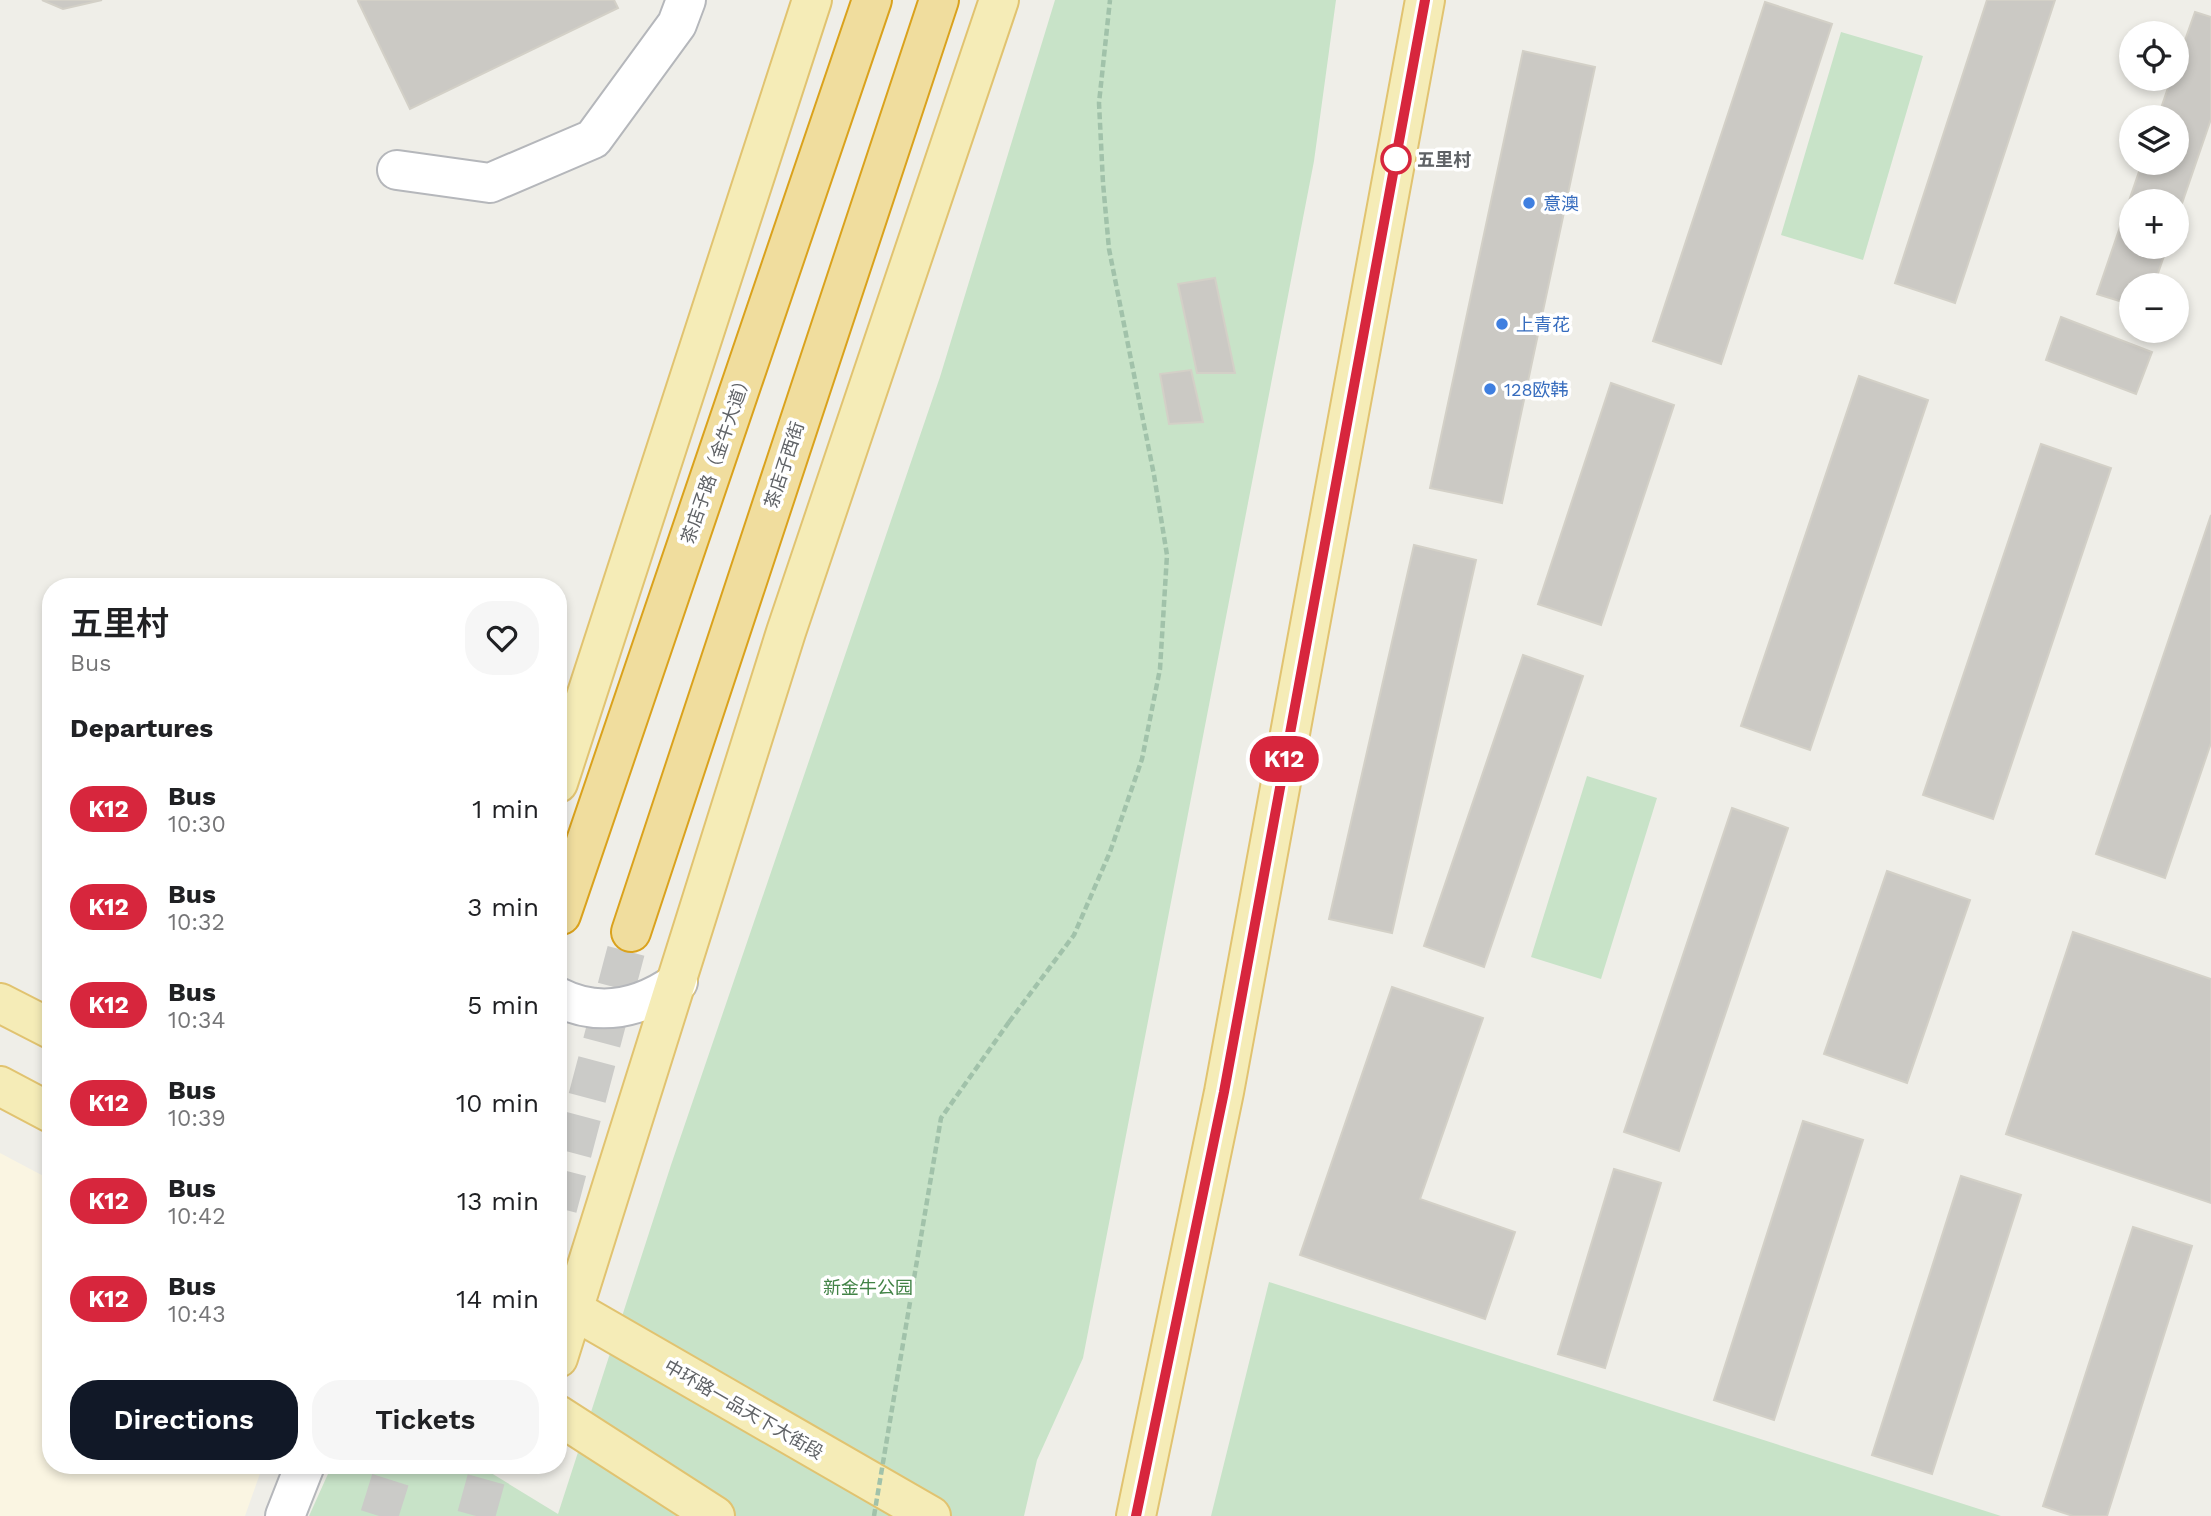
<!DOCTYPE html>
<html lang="en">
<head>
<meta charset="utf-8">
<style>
  :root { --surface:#fff; --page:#f6f6f6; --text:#202124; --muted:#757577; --accent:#111827 }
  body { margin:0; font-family:"Work Sans","Noto Sans SC",sans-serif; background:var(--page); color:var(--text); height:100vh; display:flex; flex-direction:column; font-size:26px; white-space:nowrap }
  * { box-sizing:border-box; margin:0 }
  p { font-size:23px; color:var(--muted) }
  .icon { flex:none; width:38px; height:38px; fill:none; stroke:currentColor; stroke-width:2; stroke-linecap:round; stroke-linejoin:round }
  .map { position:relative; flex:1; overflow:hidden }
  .drawer { position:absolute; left:42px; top:578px; width:525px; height:896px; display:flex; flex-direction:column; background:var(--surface); border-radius:28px; box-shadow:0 4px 10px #0003 }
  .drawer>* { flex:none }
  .badge { padding:0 14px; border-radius:23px; font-size:24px; line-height:46px }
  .buttons { position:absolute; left:2119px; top:21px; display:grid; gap:14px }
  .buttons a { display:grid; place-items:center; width:70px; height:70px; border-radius:50%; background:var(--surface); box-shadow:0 4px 10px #0003; font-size:35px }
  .map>.badge { position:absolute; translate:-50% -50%; box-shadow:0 0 0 4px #fff }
  h2 { padding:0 28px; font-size:26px; line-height:63px }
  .round { display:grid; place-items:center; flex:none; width:74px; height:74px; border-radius:28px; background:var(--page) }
  .head { display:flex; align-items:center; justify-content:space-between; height:119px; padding:0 28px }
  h1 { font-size:33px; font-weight:600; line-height:52px }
  .cta { display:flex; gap:14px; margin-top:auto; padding:14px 28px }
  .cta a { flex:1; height:80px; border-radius:28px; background:var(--accent); color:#fff; font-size:28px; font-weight:600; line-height:80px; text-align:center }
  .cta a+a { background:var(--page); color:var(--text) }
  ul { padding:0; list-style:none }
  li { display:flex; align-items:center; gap:21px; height:98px; padding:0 28px }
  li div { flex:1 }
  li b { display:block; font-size:26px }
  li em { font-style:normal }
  li .badge { min-width:77px; font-weight:700; text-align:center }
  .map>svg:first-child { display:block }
  .commercial { fill:#faf5e2 }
  .green { fill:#c8e3c8 }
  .building { fill:#cbc9c4; stroke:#d3d0c7; stroke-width:2 }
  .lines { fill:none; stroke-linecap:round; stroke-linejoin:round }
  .highway-tunnel { stroke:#cbcbc8; stroke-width:38; stroke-dasharray:38 19; stroke-linecap:butt }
  .minor-casing { stroke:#b5b7bb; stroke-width:42 }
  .major-casing { stroke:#e1c370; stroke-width:42 }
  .highway-casing { stroke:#daa21d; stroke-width:42 }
  .path { stroke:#a1c2aa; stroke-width:4.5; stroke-dasharray:7 3.5; stroke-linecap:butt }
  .minor { stroke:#fff; stroke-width:38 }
  .major { stroke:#f5ecb7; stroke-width:38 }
  .highway { stroke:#f0dd9e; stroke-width:38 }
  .path-bridge { stroke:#a1c2aa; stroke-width:4.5; stroke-dasharray:7 3.5; stroke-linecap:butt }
  .line-casing { stroke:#fff; stroke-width:16 }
  .line { stroke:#d7263d; stroke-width:10 }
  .stop-dot { fill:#fff; stroke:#d7263d; stroke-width:3.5 }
  .shop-dot { fill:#3f7fe0; stroke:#fff; stroke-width:2.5 }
  .labels { text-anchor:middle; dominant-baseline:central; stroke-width:7; stroke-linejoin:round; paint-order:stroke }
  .stop-label { font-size:18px; font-weight:bold; fill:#5f6266; stroke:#fff; text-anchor:start }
  .shop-label { font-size:18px; fill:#366cbe; stroke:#fff; text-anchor:start }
  .street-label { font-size:18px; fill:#5f6266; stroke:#fff }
  .park-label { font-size:18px; fill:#428346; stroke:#fff }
</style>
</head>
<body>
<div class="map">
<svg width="2211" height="1516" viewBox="0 0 2211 1516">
  <rect width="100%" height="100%" fill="#efeee8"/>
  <path class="commercial" d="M0 1153 51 1180V1465H263L245 1516H0Z"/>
  <path class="green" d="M1055 0H1336L1314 161 1083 1358 1037 1460 1024 1516H309L332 1465H478L558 1514 671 1165 940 377Z
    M1841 32 1923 56 1863 260 1781 235Z
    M1587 776 1657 798 1601 979 1531 957Z
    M1269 1282 2001 1516H1211Z"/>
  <path class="building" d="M42 0H102L63 9Z
    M361 0H614L618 8 410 109 358 1Z
    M1987 0H2055L1955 303 1895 283Z
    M1765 2 1832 24 1721 364 1653 341Z
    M2195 12 2211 17V119L2177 218V201H2132V247H2167L2154 285H2132V305L2097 294 2142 163H2177V117H2158L2171 79H2177V63Z
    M1523 51 1595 67 1502 503 1430 488Z
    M1215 278 1235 373H1197L1178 284Z
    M2061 317 2152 352 2136 394 2046 360Z
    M1191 370 1203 422 1169 424 1160 374Z
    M1859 376 1928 400 1810 750 1741 726Z
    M1611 383 1674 405 1601 625 1538 604Z
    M2041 444 2111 468 1993 819 1923 795Z
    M2211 515V743L2165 878 2096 854Z
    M1414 545 1476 560 1392 933 1329 919Z
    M1523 655 1583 676 1484 967 1424 946Z
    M1732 808 1788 828 1679 1151 1624 1132Z
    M1887 871 1970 900 1907 1083 1824 1054Z
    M2073 932 2211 979V1203L2006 1134Z
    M1392 987 1483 1018 1420 1199 1515 1232 1485 1319 1300 1255Z
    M1803 1121 1863 1140 1774 1420 1714 1400Z
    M1614 1169 1661 1183 1605 1368 1558 1354Z
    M1961 1176 2021 1195 1932 1474 1872 1455Z
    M2133 1227 2192 1246 2107 1516H2073L2043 1506Z"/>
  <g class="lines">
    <path class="highway-tunnel" d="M558 1208 631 932
      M379 1516 395 1465
      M476 1516 490 1465"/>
    <g class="minor-casing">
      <path id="minor" d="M397 170 490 183 593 139 677 24 686 0
        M558 997C599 1018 641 1008 678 982
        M285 1516 305 1465"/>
    </g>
    <g class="major-casing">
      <path id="major" d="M558 783 812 0
        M0 1003 51 1029
        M0 1086 51 1113
        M558 1301 931 1516
        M558 1358 786 632 999 0
        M558 1415 715 1516
        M1136 1516 1224 1092 1425 0"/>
    </g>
    <g class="highway-casing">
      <path id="highway" d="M561 915 872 0
        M631 932 939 0"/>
    </g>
    <path class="path" d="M1009 1022 1074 935 1110 852 1142 759 1160 669 1167 555 1154 475 1109 249 1103 183 1099 103 1110 0"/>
    <use href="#minor" class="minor"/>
    <use href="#major" class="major"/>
    <use href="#highway" class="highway"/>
    <path class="path-bridge" d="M874 1516 941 1118 1009 1022"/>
  </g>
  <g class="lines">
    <g class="line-casing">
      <path id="line" d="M1136 1516 1224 1092 1425 0"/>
    </g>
    <use href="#line" class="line"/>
  </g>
  <circle class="stop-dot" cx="1396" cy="159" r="14"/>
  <g class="shop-dot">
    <circle cx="1529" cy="203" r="7"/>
    <circle cx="1502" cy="324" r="7"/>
    <circle cx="1490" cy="389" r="7"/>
  </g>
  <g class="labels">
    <g class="stop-label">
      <text x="1417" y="159">五里村</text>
    </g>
    <g class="shop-label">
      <text x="1543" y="203">意澳</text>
      <text x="1516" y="324">上青花</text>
      <text x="1504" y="389">128欧韩</text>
    </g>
    <g class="street-label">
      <text transform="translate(716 458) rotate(-71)">茶店子路（金牛大道）</text>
      <text transform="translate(784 465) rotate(-72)">茶店子西街</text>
      <text transform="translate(744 1409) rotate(30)">中环路一品天下大街段</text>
    </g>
    <g class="park-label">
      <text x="868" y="1287">新金牛公园</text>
    </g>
  </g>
</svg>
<div class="buttons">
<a><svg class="icon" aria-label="locate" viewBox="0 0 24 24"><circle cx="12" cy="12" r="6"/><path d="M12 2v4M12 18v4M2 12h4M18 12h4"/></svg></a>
<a><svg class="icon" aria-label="layers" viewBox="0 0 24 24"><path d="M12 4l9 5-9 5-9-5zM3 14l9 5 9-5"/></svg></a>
<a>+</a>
<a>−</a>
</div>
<b class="badge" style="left:1284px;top:759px;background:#d7263d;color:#fff">K12</b>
<section class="drawer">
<div class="head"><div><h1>五里村</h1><p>Bus</p></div><a class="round"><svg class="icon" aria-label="heart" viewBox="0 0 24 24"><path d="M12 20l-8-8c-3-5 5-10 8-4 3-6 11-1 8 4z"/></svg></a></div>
<h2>Departures</h2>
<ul>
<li><span class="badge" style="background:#d7263d;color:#fff">K12</span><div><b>Bus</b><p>10:30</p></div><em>1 min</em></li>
<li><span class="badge" style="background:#d7263d;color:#fff">K12</span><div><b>Bus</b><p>10:32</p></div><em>3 min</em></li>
<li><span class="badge" style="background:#d7263d;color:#fff">K12</span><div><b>Bus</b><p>10:34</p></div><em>5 min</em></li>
<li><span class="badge" style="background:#d7263d;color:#fff">K12</span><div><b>Bus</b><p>10:39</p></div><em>10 min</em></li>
<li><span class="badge" style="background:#d7263d;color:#fff">K12</span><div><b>Bus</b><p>10:42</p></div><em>13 min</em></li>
<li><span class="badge" style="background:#d7263d;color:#fff">K12</span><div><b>Bus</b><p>10:43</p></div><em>14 min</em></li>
</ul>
<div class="cta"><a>Directions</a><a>Tickets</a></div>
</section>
</div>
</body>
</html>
